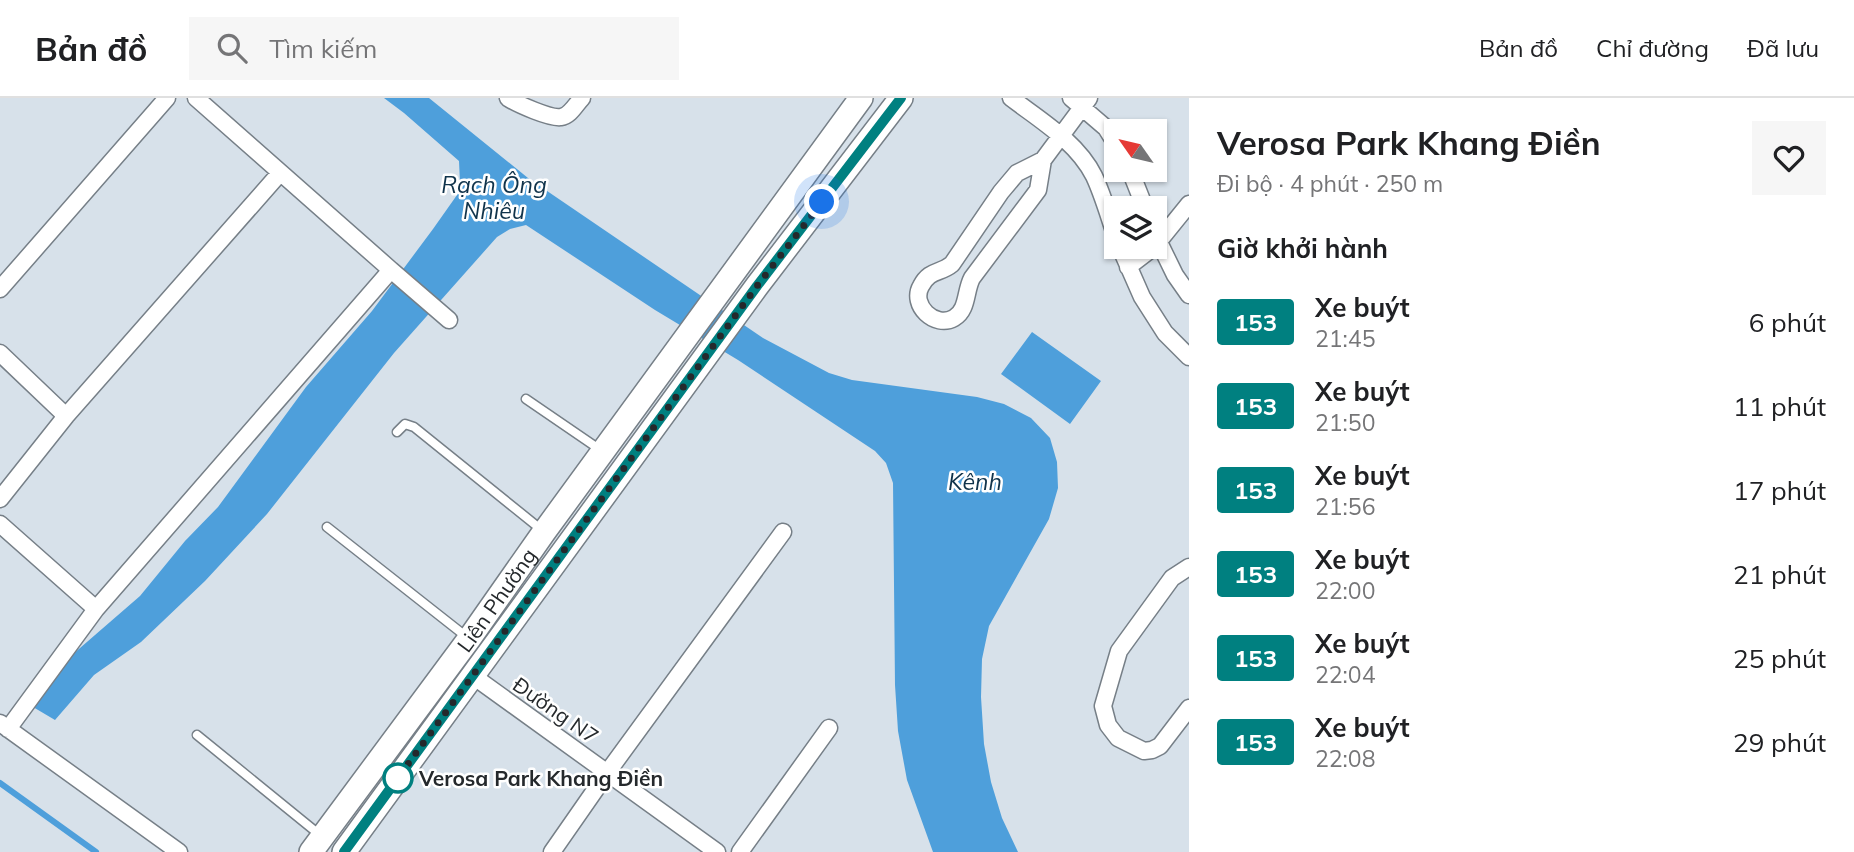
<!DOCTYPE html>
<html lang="vi">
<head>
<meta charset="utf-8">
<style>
  :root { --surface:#fff; --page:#f6f6f6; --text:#202124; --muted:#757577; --line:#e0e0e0 }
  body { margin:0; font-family:Mulish,sans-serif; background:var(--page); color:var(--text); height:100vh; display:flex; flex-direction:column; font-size:26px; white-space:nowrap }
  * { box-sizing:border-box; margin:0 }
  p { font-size:23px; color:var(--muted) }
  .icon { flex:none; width:38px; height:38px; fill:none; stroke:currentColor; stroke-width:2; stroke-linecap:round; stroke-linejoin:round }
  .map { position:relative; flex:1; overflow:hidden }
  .panel { display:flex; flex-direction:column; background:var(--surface); width:665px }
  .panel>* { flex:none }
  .badge { padding:0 14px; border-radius:5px; font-size:24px; line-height:46px }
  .needle { width:46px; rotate:304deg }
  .buttons { position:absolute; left:1104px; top:21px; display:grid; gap:14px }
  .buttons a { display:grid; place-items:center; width:63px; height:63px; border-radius:0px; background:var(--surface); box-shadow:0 2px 5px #0004; font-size:35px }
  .you { position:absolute; width:35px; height:35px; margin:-18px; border:5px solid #fff; border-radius:50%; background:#1a73e8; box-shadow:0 0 0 10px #1a73e833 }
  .map>.badge { position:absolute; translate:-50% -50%; box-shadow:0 0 0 4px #fff }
  h2 { padding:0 28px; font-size:26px; line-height:63px }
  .round { display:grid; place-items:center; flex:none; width:74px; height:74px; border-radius:0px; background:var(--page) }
  .headline { display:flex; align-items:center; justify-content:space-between; height:119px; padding:0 28px }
  h1 { font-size:33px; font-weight:700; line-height:52px }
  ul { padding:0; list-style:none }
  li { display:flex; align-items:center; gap:21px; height:84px; padding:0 28px }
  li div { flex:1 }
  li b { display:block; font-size:26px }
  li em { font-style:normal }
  li .badge { min-width:77px; font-weight:700; text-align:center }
  header { display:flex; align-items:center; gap:42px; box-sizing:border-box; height:98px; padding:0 35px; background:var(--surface); border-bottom:2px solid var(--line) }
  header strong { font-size:33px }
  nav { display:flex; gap:38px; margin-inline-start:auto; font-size:24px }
  .search { width:490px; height:63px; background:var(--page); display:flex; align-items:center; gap:18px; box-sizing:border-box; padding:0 24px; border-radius:0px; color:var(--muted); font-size:26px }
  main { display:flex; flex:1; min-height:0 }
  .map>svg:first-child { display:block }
  .water { fill:#4e9fdb }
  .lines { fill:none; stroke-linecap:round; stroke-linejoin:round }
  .stream { stroke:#4e9fdb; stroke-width:6 }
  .lane-casing { stroke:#767f87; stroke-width:11 }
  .street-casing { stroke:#767f87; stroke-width:19 }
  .secondary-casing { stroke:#767f87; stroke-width:26 }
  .lane { stroke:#fff; stroke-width:8 }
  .street { stroke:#fff; stroke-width:16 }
  .secondary { stroke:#fff; stroke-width:23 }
  .line-casing { stroke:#fff; stroke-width:16 }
  .line { stroke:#008080; stroke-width:10 }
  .walk { stroke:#25292c; stroke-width:7; stroke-dasharray:0 12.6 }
  .stop-dot { fill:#fff; stroke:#008080; stroke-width:3.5 }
  .labels { text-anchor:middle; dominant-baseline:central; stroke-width:5; stroke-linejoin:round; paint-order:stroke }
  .street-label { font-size:21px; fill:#25292c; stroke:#fff }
  .stop-label { font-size:21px; font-weight:bold; fill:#25292c; stroke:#fff; text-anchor:start }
  .water-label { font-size:23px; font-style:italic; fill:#10334b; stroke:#fff }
</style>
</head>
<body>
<header>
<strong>Bản đồ</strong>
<div class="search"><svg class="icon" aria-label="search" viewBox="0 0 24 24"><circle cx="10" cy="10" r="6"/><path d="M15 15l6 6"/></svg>Tìm kiếm</div>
<nav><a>Bản đồ</a><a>Chỉ đường</a><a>Đã lưu</a></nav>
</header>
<main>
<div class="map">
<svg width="1189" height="754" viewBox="0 0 1189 754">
  <rect width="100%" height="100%" fill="#d7e1ea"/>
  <path class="water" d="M384 0H429L528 80 763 240 829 275 852 282 977 299 1004 306 1031 320 1050 340 1057 364 1058 390 1049 421 989 528 982 561 981 599 984 646 991 684 1002 720 1018 754H933L907 682 898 633 895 587 893 385 886 365 875 353 738 262 655 212 526 127 510 131 497 139 394 255 267 416 205 483 141 544 94 577 55 622 33 609 65 563 140 498 185 443 218 409 306 289 372 213 433 131 457 97 460 85 459 63 404 15Z
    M1032 234 1101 283 1070 326 1001 276Z"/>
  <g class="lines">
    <path class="stream" d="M0 685 96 754"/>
    <g class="lane-casing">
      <path id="lane" d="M526 301 602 353
        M397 334 405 326 414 329 543 433
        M327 429 468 540
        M197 637 320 737"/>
    </g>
    <g class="street-casing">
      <path id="street" d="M508 0C517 6 551 21 561 19 570 18 576 6 582 0
        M1011 0C1040 22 1077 44 1094 78 1103 97 1109 119 1116 139
        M1071 0 1106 30 1116 46
        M1043 62 1038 92 972 180C965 193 968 212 954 220 935 231 910 207 921 188 930 171 940 176 952 166L1001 94 1017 75 1043 62 1089 0
        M1130 72 1145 110
        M1155 136 1175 177 1189 197
        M1155 148 1189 106
        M1120 149 1142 199 1165 235 1189 259
        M1128 169 1154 149
        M391 172 449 222
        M0 191 167 0
        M0 255 66 318
        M0 401 66 318 280 75
        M0 426 96 511
        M1189 469 1172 480 1119 553 1103 608 1108 627 1118 640 1144 653 1152 652 1160 648 1189 610
        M473 578 717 754
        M0 625 179 754
        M8 631 96 511 391 172 196 0
        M552 754 607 675 783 434
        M740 754 829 630"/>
    </g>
    <g class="secondary-casing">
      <g id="secondary">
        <path id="s1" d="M311 754 469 541 544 434 861 0"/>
        <path d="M344 754 757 188 901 0"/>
      </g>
    </g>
    <use href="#lane" class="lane"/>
    <use href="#street" class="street"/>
    <use href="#secondary" class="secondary"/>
  </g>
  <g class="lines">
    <g class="line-casing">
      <path id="line" d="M344 754 757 188 901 0"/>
    </g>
    <use href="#line" class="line"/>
    <path class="walk" d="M398 680 392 688 757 188 822 104"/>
  </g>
  <circle class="stop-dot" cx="398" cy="680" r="14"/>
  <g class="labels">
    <g class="street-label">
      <text stroke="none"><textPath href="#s1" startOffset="313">Liên Phường</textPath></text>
      <text transform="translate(556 612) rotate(35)">Đường N7</text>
    </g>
    <g class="stop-label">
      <text x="419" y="680">Verosa Park Khang Điền</text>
    </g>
    <g class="water-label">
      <text x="494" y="86">Rạch Ông<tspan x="494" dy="26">Nhiêu</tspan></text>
      <text x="975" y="383">Kênh</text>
    </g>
  </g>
</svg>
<div class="buttons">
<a><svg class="needle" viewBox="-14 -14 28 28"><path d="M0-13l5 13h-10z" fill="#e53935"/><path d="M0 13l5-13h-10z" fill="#757577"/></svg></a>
<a><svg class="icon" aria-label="layers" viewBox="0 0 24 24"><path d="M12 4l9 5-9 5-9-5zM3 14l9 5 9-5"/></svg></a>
</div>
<div class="you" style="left:822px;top:104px"></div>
</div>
<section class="panel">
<div class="headline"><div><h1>Verosa Park Khang Điền</h1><p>Đi bộ · 4 phút · 250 m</p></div><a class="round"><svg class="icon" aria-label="heart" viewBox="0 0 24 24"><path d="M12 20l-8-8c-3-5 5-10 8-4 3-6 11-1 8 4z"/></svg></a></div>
<h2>Giờ khởi hành</h2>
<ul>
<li><span class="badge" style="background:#008080;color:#fff">153</span><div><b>Xe buýt</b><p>21:45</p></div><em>6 phút</em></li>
<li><span class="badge" style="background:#008080;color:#fff">153</span><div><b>Xe buýt</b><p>21:50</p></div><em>11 phút</em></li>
<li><span class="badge" style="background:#008080;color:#fff">153</span><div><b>Xe buýt</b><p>21:56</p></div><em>17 phút</em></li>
<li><span class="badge" style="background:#008080;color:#fff">153</span><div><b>Xe buýt</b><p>22:00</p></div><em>21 phút</em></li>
<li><span class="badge" style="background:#008080;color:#fff">153</span><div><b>Xe buýt</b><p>22:04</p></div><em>25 phút</em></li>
<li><span class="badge" style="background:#008080;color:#fff">153</span><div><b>Xe buýt</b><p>22:08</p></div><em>29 phút</em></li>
</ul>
</section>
</main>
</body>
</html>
